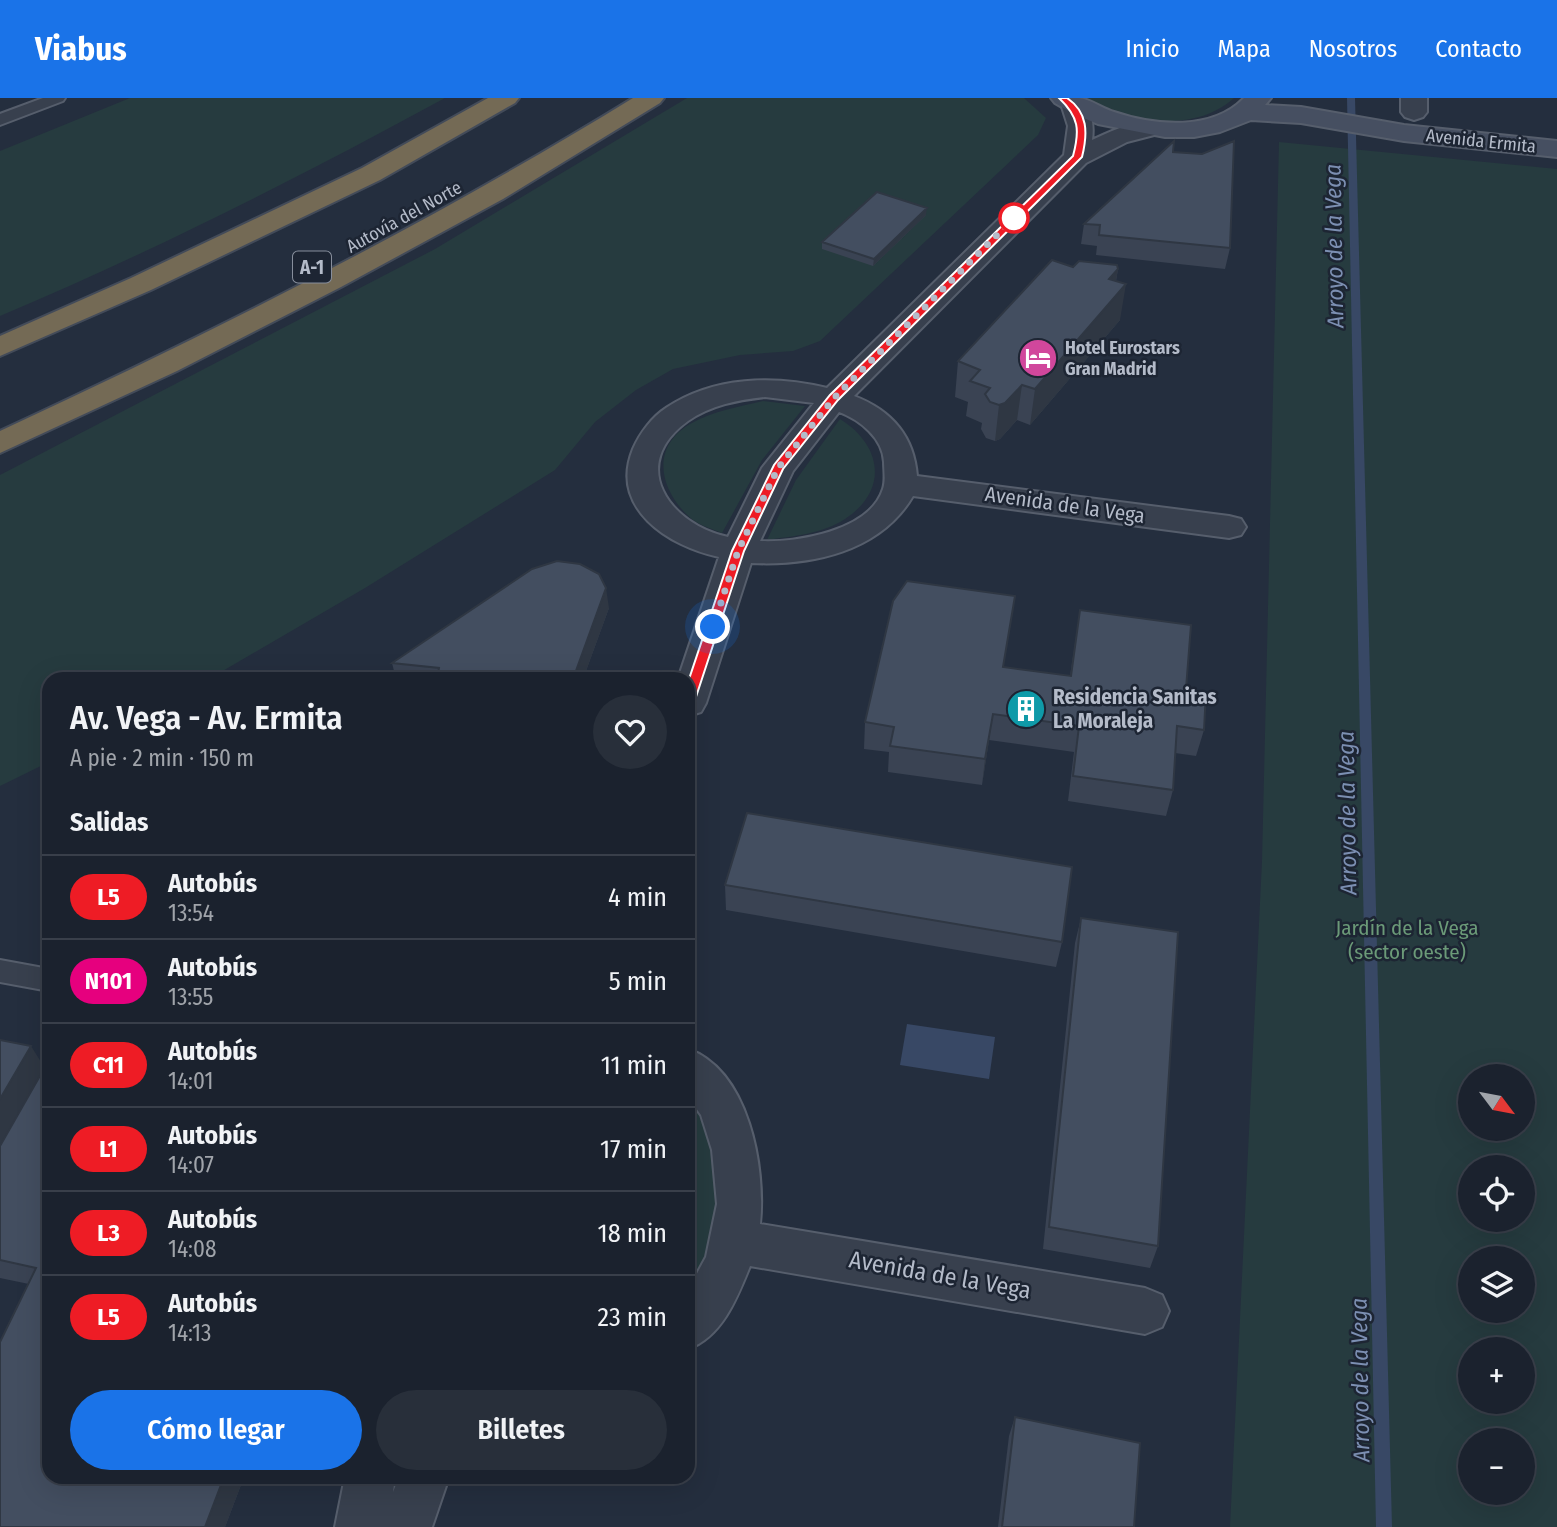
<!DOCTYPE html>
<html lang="es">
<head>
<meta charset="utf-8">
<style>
  :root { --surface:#1b222e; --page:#282f3a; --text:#f1f3f6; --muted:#a0a4aa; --line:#393f4a; --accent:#1a73e8 }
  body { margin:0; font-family:"Fira Sans Condensed",sans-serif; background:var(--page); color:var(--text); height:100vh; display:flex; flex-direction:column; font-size:26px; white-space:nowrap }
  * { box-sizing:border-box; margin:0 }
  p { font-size:23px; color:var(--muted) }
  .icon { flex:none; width:38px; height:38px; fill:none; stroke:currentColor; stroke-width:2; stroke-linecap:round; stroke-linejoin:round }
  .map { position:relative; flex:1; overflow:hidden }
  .drawer { position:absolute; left:42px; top:574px; width:653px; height:812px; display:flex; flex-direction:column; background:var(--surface); border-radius:21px; box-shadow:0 7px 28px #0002,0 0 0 2px var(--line) }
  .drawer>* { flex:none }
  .badge { padding:0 14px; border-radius:23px; font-size:24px; line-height:46px }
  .needle { width:46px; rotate:122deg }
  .fabs { position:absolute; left:1458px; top:966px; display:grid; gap:14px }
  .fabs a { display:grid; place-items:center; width:77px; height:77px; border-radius:50%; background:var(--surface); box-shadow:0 7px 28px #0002,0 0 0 2px var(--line); font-size:35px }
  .you { position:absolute; width:35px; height:35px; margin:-18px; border:5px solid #fff; border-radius:50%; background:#1a73e8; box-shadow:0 0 0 10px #1a73e833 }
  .map>.badge { position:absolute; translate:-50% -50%; box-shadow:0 0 0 4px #fff }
  h2 { padding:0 28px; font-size:26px; line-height:63px }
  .round { display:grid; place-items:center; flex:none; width:74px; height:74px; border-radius:37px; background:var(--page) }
  .summary { display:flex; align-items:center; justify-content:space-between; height:119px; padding:0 28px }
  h1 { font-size:33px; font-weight:600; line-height:52px }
  .button { display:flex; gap:14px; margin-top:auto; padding:14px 28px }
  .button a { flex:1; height:80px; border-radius:42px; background:var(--accent); color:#fff; font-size:28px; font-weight:600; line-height:80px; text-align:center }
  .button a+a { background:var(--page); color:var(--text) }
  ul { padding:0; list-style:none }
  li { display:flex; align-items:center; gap:21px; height:84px; padding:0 28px; border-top:2px solid var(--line) }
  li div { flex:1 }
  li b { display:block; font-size:26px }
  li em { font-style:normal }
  li .badge { min-width:77px; font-weight:700; text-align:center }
  header { display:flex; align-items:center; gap:42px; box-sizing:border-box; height:98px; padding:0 35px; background:var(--accent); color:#fff }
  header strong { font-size:33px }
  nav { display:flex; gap:38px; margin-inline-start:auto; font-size:24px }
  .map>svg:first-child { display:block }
  .green { fill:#263b3f; fill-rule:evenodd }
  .water { fill:#384865 }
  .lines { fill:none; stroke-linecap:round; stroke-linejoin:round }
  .stream { fill:#384865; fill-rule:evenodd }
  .lane-casing { stroke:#565e6c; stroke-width:4 }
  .street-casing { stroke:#565e6c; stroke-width:4 }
  .secondary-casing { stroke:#565e6c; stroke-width:4 }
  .highway-casing { stroke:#434b59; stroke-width:4 }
  .lane { fill:#38404e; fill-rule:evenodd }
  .street { fill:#38404e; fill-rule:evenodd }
  .secondary { fill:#464f61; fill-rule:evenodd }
  .highway { fill:#746a55; fill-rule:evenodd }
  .wall { fill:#3a4353 }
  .shaded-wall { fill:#2f3743 }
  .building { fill:#434e60; stroke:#2f3743; stroke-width:2 }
  .line { fill:#ee1c25; stroke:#fff; stroke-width:2 }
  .walk { stroke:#b4bbc9; stroke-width:7; stroke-dasharray:0 12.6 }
  .stop-dot { fill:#fff; stroke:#ee1c25; stroke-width:3.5 }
  .labels { text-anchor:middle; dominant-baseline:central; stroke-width:5; stroke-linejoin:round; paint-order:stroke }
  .far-street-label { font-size:18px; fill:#b4bbc9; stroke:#1d2533 }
  .far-poi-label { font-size:18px; font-weight:bold; fill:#b4bbc9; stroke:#1d2533; text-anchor:start }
  .shield { fill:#1d2533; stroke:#878e9c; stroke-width:2 }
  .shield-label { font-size:19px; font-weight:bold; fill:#b4bbc9 }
  .street-label { font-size:21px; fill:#b4bbc9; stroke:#1d2533 }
  .poi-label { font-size:21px; font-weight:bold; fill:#b4bbc9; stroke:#1d2533; text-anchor:start }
  .park-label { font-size:21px; fill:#6b9a78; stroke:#1d2533 }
  .water-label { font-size:23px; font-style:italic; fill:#7c8fb2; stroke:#1d2533 }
  .near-street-label { font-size:24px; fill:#b4bbc9; stroke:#1d2533 }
</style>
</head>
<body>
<header>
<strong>Viabus</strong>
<nav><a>Inicio</a><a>Mapa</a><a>Nosotros</a><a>Contacto</a></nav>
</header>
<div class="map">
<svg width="1557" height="1429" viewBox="0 0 1557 1429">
  <rect width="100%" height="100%" fill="#242e3e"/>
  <path class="green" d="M130 0H445C300 79 152 154 0 218V53Z
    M687 0H1024L1046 20 1038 37 820 243 793 253 740 257 673 271 636 292 595 324 555 372 365 490 209 581H49V664L0 688V377L435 151Z
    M1086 0H1234C1194 36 1128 25 1086 0Z
    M1279 44 1557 71V1429H1230L1262 763ZM1522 978V1031H1470V978ZM1522 1069V1122H1470V1069ZM1522 1160V1213H1470V1160ZM1522 1251V1304H1470V1251ZM1522 1342V1395H1470V1342Z
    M763 303 805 308 762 362 722 435C713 431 701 428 693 422 660 395 648 349 692 325 714 313 738 309 763 303Z
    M840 321C882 347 889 392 845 421 822 436 793 438 767 442L796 382Z
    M688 998C730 1067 731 1124 688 1193Z"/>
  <path class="water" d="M907 926 995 939 989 981 900 967Z"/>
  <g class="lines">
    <path class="stream" d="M1347 0H1355L1392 1429H1376Z"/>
    <g class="lane-casing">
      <path id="lane" d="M43 0H65L63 3 0 27V16Z
        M0 862 49 871V893L0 884Z"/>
    </g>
    <g class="street-casing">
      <path id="street" d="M1401 0H1427V14L1423 19 1414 22 1405 19 1401 14Z
        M1075 1 1084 4C1092 15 1094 28 1092 42 1111 33 1138 20 1158 26L1162 31 1158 36 1127 44 1086 65 854 298C891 312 914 338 917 378L1229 418 1241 421 1246 429 1241 437 1229 440 913 398C880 454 811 468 751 465L706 605 701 614 688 618V581H678L719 459C668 448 609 410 633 351 640 335 652 319 666 310 713 278 775 277 827 290L1064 57 1068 28 1062 9 1066 4ZM765 299 814 305 762 370 728 439C669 426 627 367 688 323 711 307 738 302 765 299ZM839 314C860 322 883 340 884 364 884 373 886 382 883 391 870 433 796 445 760 443L793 373Z
        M688 951C749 973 766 1069 760 1126L1145 1190 1162 1197 1169 1213 1162 1229 1145 1236 750 1168C737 1200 722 1239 688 1251V1192L706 1159 717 1106 712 1052 701 1017 688 999Z
        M345 1379H395L393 1394 399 1379H449L432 1429H335Z"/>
    </g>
    <g class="secondary-casing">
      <path id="secondary" d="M1051 0C1060 0 1070 0 1079 0 1090 1 1103 11 1114 14 1155 28 1213 33 1244 0H1271L1265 7 1301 9 1404 27 1557 43V59L1404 43 1301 25 1251 22 1220 34 1194 39H1165L1098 26 1074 16 1055 5Z"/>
    </g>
    <g class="highway-casing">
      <path id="highway" d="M488 0H519L515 5 380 82 151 192 0 258V238L131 180 362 70Z
        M633 0H664L660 5 503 101 341 189 177 273 0 355V333C217 232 430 125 633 0Z"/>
    </g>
    <use href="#lane" class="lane"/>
    <use href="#street" class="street"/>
    <use href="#secondary" class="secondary"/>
    <use href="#highway" class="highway"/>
  </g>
  <path class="wall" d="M1173 54 1230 150 1225 171 1096 157 1097 148 1081 146 1084 126Z
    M926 117 873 168 822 151V144Z
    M1073 169 1118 171 1116 183 1120 222 1030 327 1017 322 1000 341 995 343 986 340 981 331 982 325 966 318 968 304 955 299 958 263Z
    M609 510 583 581H396L392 565Z
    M1080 512 1186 591 1204 632 1196 658 1175 655 1173 692 1166 718 1068 703 1074 654 989 642 982 687 888 674 889 654 864 651 865 624 1011 525 1003 569 1070 578Z
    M725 787 1062 844 1056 869 726 812Z
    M1081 820 1158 1148 1150 1170 1043 1151 1075 845Z
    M0 942 31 948 49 1379H244L225 1429H0L29 1186 0 1180Z
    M1015 1319 1134 1429H998L1009 1338Z"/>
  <path class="shaded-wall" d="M927 110 926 117 873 168 874 161Z
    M1118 171 1113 201 1126 186 1120 222 1030 327 1035 291 1109 181Z
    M1022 287 1017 322 1000 341 995 343 999 307Z
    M606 490 609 510 583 581H573Z
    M993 616 989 642 982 687 985 661Z
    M31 948 46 972 0 1052V1001Z
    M224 1379H244L225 1429H205Z"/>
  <path class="building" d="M1174 43 1173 54 1202 56 1234 43 1230 150 1099 137 1100 127 1084 126Z
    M877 94 927 110 874 161 822 144Z
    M1052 162 1073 169 1079 163 1117 167 1118 171 1109 181 1126 186 1035 291 1022 287 1005 305 999 307 990 304 985 296 990 290 970 283 980 272 958 263Z
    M557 463 580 466 599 476 606 490 573 581H437L439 570 392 565 532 471Z
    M907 483 1015 498 1003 569 1071 578 1080 512 1191 527 1186 591 1206 594 1204 632 1177 628 1173 692 1073 678 1079 628 993 616 985 661 890 648 894 629 865 624 893 503Z
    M747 715 1072 769 1062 844 725 787Z
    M1081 820 1178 834 1158 1148 1049 1129Z
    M0 942 31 948 0 1001Z
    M49 962V1379H224L205 1429H0V1244L36 1170 0 1162V1048Z
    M1015 1319 1140 1345 1134 1429H1002Z"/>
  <path class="line" d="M1059 0H1067C1088 14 1088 35 1082 59L838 302 783 371 744 453 694 605 688 610 683 609 681 605 732 453 774 367 830 297 1073 58C1080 32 1079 19 1059 0Z"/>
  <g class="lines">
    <path class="walk" d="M713 529 738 453 778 370 834 300 1021 113 1014 120"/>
  </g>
  <defs>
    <g id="hotel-disc" transform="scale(2.0125)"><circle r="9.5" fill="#d1479c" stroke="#1d2533"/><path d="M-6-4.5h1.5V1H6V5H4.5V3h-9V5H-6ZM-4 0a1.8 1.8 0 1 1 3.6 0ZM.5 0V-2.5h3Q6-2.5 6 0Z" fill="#fff"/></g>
    <g id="building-disc" transform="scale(2.0125)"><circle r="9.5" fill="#0f9aa8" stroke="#1d2533"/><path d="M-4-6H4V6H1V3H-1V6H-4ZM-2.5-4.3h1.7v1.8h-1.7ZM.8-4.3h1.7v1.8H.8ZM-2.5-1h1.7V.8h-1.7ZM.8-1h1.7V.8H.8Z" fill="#fff"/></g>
  </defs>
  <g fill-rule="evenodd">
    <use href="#hotel-disc" x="1038" y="260"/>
    <use href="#building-disc" x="1026" y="611"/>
  </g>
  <circle class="stop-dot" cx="1014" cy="120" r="14"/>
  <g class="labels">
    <g class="far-street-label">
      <text transform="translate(1481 43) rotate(6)">Avenida Ermita</text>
      <text transform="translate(404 119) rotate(-29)">Autovía del Norte</text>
    </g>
    <g class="far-poi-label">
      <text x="1065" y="250">Hotel Eurostars<tspan x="1065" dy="21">Gran Madrid</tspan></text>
    </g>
    <rect class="shield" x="293" y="153.5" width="38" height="31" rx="5"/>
    <g class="shield-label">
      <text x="312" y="169">A-1</text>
    </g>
    <g class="street-label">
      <text transform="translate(1065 407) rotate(8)">Avenida de la Vega</text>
    </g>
    <g class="poi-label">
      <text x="1053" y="599">Residencia Sanitas<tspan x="1053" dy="24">La Moraleja</tspan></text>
    </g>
    <g class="park-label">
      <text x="1407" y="830">Jardín de la Vega<tspan x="1407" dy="24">(sector oeste)</tspan></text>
    </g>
    <g class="water-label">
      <text transform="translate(1334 148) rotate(-91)">Arroyo de la Vega</text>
      <text transform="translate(1347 715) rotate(-91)">Arroyo de la Vega</text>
      <text transform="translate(1360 1282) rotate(-91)">Arroyo de la Vega</text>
    </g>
    <g class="near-street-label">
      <text transform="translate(940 1177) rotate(10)">Avenida de la Vega</text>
    </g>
  </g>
</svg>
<div class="fabs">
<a><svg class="needle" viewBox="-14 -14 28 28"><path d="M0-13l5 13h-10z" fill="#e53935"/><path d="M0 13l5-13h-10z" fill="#a0a4aa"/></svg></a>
<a><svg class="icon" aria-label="locate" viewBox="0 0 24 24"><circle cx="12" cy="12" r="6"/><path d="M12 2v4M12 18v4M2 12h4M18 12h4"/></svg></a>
<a><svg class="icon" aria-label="layers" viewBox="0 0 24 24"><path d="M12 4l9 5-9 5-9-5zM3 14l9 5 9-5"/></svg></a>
<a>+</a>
<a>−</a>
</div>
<div class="you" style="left:713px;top:529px"></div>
<section class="drawer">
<div class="summary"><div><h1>Av. Vega - Av. Ermita</h1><p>A pie · 2 min · 150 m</p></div><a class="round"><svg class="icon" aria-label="heart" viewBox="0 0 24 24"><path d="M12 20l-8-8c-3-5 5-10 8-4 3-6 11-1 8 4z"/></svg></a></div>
<h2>Salidas</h2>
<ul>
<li><span class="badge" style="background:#ee1c25;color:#fff">L5</span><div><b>Autobús</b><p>13:54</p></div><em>4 min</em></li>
<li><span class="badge" style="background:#e6007e;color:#fff">N101</span><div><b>Autobús</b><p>13:55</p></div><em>5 min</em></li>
<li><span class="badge" style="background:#ee1c25;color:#fff">C11</span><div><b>Autobús</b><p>14:01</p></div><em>11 min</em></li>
<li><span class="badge" style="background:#ee1c25;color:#fff">L1</span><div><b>Autobús</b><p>14:07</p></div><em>17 min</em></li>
<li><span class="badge" style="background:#ee1c25;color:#fff">L3</span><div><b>Autobús</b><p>14:08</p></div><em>18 min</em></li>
<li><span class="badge" style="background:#ee1c25;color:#fff">L5</span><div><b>Autobús</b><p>14:13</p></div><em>23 min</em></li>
</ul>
<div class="button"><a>Cómo llegar</a><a>Billetes</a></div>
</section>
</div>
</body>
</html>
